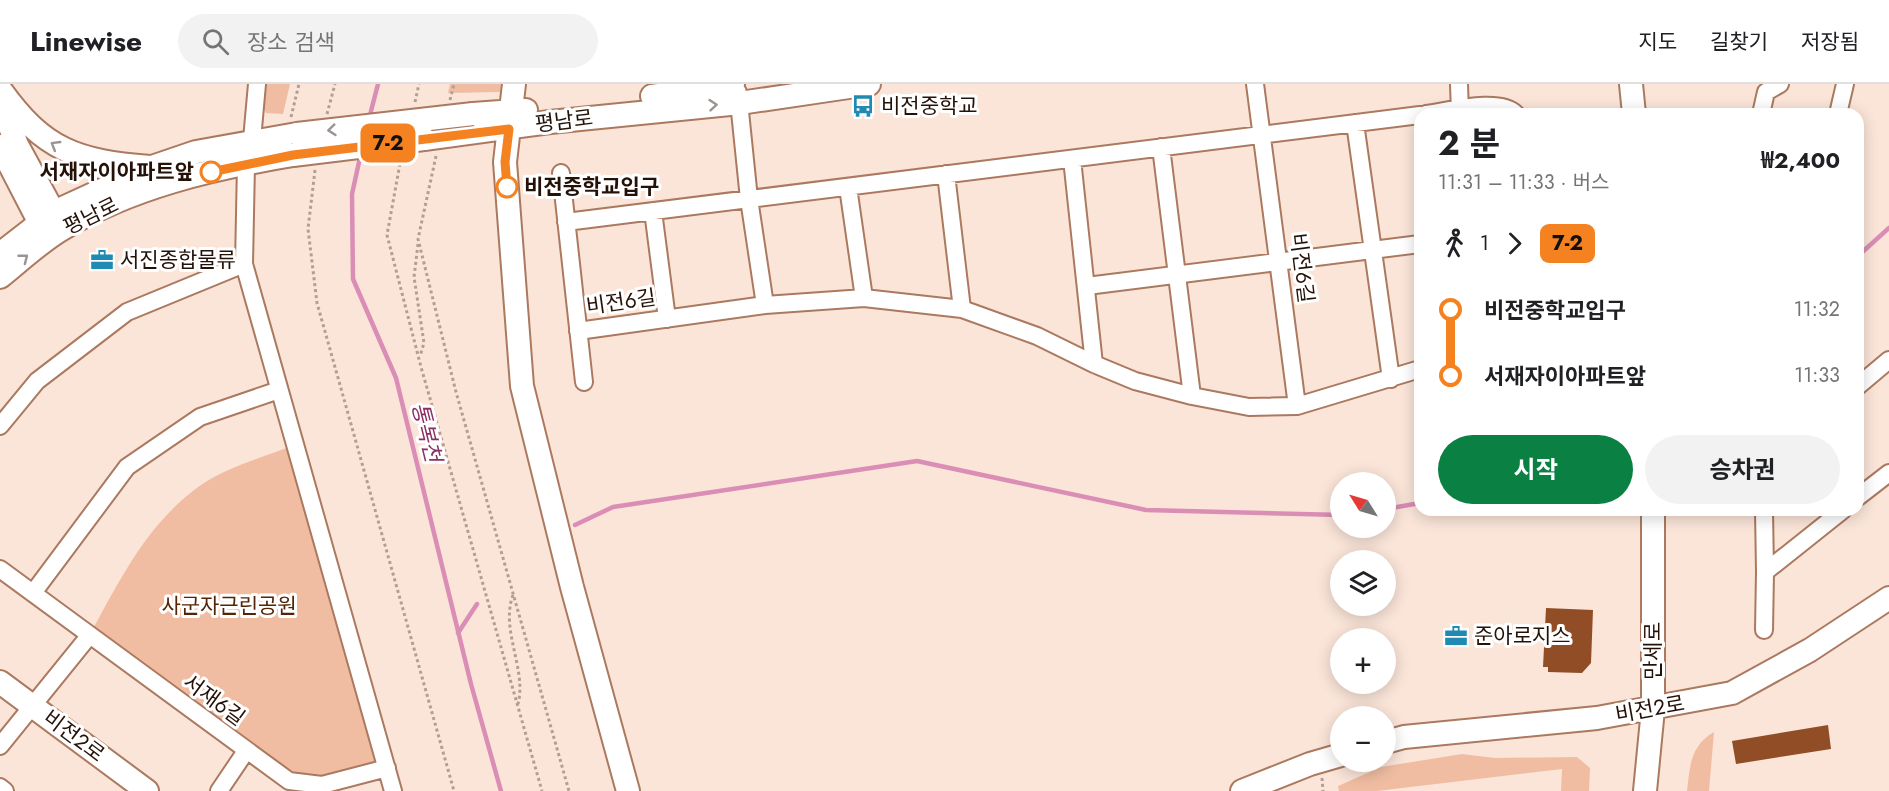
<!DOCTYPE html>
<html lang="ko">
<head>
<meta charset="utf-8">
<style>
  :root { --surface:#fff; --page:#f2f2f2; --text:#202124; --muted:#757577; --line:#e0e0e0; --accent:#0b8043 }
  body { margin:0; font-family:Jost,"Noto Sans KR",sans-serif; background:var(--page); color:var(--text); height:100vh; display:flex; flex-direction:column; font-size:22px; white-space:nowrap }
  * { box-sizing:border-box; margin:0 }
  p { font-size:20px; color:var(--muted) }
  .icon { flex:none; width:33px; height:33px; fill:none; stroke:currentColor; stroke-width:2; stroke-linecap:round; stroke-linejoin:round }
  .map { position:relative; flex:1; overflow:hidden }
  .side { position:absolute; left:1414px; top:24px; width:450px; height:408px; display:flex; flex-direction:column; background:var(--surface); border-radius:18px; box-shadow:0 3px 15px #0003 }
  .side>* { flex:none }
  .badge { padding:0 12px; border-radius:9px; font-size:21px; line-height:39px }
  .needle { width:39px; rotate:307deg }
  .tools { position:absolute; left:1330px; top:388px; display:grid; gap:12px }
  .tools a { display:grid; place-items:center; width:66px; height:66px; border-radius:50%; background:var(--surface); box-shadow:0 3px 15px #0003; font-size:30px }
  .map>.badge { position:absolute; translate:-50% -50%; box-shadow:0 0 0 3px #fff }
  .legs { display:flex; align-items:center; gap:9px; height:66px; padding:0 24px; font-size:20px }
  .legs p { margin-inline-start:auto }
  .overview { display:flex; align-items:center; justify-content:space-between; height:102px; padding:0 24px }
  h1 { font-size:33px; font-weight:700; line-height:45px }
  .primary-button { display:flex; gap:12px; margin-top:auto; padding:12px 24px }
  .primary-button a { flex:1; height:69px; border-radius:36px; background:var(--accent); color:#fff; font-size:24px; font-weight:700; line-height:69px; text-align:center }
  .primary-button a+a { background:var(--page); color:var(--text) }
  ul { padding:0 24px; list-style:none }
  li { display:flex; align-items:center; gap:21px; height:66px; font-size:22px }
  li i { display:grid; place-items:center; width:9px; height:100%; margin:0 8px; background:currentColor }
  li i::after { content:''; width:15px; height:15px; margin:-8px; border:4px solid; border-radius:50%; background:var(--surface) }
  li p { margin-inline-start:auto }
  li:first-child i { background:linear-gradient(#0000 50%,currentColor 0) }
  li:last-child i { background:linear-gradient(currentColor 50%,#0000 0) }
  header { display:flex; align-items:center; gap:36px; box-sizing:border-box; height:84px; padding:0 30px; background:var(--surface); border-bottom:2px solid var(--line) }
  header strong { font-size:28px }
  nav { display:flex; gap:33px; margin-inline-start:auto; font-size:21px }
  .search { width:420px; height:54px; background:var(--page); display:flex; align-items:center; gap:15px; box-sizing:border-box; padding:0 21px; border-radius:33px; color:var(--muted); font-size:22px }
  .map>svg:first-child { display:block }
  .green { fill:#f0bda2 }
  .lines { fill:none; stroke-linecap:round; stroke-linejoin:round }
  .stream { stroke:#da8db5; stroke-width:4.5 }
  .building { fill:#914d26 }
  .street-casing { stroke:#ab795f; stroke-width:20 }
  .secondary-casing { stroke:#ab795f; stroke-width:26 }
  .path { stroke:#b39e93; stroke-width:3; stroke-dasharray:3 3; stroke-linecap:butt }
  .street { stroke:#fff; stroke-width:16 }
  .secondary { stroke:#fff; stroke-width:22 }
  .secondary-bridge-casing { stroke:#ab795f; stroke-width:26; stroke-linecap:butt }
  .secondary-bridge { stroke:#fff; stroke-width:22 }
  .oneway { stroke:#9c9490 }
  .line-1-casing { stroke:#fff; stroke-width:14 }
  .line-1 { stroke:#f58220; stroke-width:9 }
  .stop-1-dot { fill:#fff; stroke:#f58220; stroke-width:3 }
  .labels { text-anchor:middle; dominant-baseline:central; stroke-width:6; stroke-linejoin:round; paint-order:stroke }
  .poi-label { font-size:21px; fill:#241208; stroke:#fff; text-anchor:start }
  .street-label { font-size:21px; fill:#241208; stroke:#fff }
  .stop-label { font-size:21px; font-weight:bold; fill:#241208; stroke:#fff; text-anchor:end }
  .park-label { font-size:21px; fill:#542406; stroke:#fff }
  .water-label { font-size:22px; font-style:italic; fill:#8b3064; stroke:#fff }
</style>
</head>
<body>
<header>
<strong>Linewise</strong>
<div class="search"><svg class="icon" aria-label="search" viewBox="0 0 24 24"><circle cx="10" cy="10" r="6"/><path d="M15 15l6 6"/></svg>장소 검색</div>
<nav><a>지도</a><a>길찾기</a><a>저장됨</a></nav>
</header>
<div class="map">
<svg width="1889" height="707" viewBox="0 0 1889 707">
  <rect width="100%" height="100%" fill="#fbe5d9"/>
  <path class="green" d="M265 0H290L283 30 266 29 263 23Z
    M450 0H501L500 8 448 9Z
    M294 361 387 684 322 701 289 697 89 552C120 496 147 439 201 401 228 383 264 373 294 361Z
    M1714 648 1709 707H1687C1690 682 1690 662 1714 648Z
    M1462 670 1495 674 1577 673 1590 684 1589 707H1561L1562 685 1377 707H1339L1338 702 1381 683Z"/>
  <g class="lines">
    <path class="stream" d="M369 35 378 0
      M361 69 352 110 353 195 396 294 471 600 501 707
      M1858 172 1889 144
      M1386 425 1420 419
      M575 441 613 423 917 377 1146 426 1341 431
      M458 549 477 520"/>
  </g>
  <path class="building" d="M1546 524 1593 526 1591 579 1582 589 1548 588V583H1543Z
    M1828 641 1831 665 1736 680 1732 657Z"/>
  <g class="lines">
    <g class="street-casing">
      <path id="street" d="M1255 0 1297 322
        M1459 0 1460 30
        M738 8 749 115 765 221
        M1426 30C1449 27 1500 13 1516 30
        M1761 30 1766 8 1780 0
        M1838 30 1845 0
        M1355 39 1391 295
        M252 56 257 0
        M1161 63 1192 312
        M1072 75 1094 280
        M246 80 244 180 393 707
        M561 89 584 298
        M946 90 962 225
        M848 103 864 214
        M653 127 667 235
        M566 138 1420 31
        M1087 202 1420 160
        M578 247 765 221 864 214 962 225 1037 252 1094 280 1135 297 1192 312 1249 323 1297 322 1420 285
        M1858 302 1889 276
        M0 342 37 297 127 228 244 180
        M1858 413 1889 389
        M1764 426 1765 488 1843 426
        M0 485 289 697 322 701 387 684
        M33 509 127 383 200 333 279 306
        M1764 546 1765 488
        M0 662 89 552
        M0 703 5 707
        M219 707 246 667"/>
    </g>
    <g class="secondary-casing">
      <path id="secondary" d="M514 0 505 78 522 302 572 503 628 707
        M1631 0 1634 30
        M0 5C44 67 77 77 150 83
        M652 12 733 0
        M0 17 17 61 60 140
        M473 30 526 26
        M424 55 550 38 740 19 869 0
        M0 62 46 151
        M0 170 54 128 152 83 196 68 297 50
        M0 193C20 177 40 158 62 145 131 103 214 84 293 71
        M0 598 147 707
        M1386 658 1404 653 1597 634 1732 609 1810 566 1889 514
        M1242 707 1310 680 1341 671
        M1645 707 1653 625V426"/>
    </g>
    <path class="path" d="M450 16 454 0
      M415 18 419 0
      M327 30 335 0
      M291 33 299 0
      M436 72 418 155 456 308 569 707
      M401 74 387 151 421 283 542 707
      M315 86 308 145 317 219 454 707
      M418 160 414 193 424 259 420 272
      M513 511C500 546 527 585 518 620
      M1322 694 1323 707"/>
    <use href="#street" class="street"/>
    <use href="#secondary" class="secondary"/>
    <g class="secondary-bridge-casing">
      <path id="secondary-bridge" d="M297 50 473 30
        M293 71 424 55"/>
    </g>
    <use href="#secondary-bridge" class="secondary-bridge"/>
  </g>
  <defs><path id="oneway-chevron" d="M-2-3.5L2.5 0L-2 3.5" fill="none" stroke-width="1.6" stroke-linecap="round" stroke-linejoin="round" transform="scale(1.5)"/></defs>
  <g class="oneway">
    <use href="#oneway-chevron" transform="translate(713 21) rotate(-5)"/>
    <use href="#oneway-chevron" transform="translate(332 46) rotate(174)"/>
    <use href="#oneway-chevron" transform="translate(55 61) rotate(-149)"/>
    <use href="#oneway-chevron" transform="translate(24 174) rotate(-38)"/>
  </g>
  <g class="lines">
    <g class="line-1-casing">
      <path id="line-1" d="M211 88 293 71 509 45 505 78 507 103"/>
    </g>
    <use href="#line-1" class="line-1"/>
  </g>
  <defs>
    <g id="bus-bare" transform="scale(1.8)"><path d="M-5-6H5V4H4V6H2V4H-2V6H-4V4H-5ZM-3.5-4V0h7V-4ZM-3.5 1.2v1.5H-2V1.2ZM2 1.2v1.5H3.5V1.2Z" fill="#208bb2" stroke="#fff" stroke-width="2.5" paint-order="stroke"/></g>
    <g id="office-bare" transform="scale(1.8)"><path d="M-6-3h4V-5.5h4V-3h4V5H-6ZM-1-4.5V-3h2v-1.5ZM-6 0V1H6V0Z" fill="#208bb2" stroke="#fff" stroke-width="2.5" paint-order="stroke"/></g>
  </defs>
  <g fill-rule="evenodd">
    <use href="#bus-bare" x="863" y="22"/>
    <use href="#office-bare" x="102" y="176"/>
    <use href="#office-bare" x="1456" y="552"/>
  </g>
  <g class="stop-1-dot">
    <circle cx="211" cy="88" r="10"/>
    <circle cx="507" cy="103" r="10"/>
  </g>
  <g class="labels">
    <g class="poi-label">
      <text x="881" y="22">비전중학교</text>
      <text x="120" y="176">서진종합물류</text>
      <text x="1474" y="552">준아로지스</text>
    </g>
    <g class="street-label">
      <text transform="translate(564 37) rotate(-7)">평남로</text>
      <text transform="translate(91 132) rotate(-26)">평남로</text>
      <text transform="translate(1302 184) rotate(83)">비전6길</text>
      <text transform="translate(621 218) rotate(-8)">비전6길</text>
      <text transform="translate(1653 567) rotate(-90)">만세로</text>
      <text transform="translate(214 616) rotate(36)">서재6길</text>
      <text transform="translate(1650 625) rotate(-10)">비전2로</text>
      <text transform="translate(74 652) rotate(37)">비전2로</text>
    </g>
    <g class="stop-label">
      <text x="194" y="88">서재자이아파트앞</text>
      <text x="524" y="103" text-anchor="start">비전중학교입구</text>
    </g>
    <g class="park-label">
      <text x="229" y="522">사군자근린공원</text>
    </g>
    <g class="water-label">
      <text transform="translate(427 348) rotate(76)">통복천</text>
    </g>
  </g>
</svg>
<div class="tools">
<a><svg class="needle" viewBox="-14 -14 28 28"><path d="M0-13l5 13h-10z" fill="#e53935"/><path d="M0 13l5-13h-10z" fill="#757577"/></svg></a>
<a><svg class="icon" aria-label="layers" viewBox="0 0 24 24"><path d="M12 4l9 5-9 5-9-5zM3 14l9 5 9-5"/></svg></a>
<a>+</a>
<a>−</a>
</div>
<b class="badge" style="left:388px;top:59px;background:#f58220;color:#111">7-2</b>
<section class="side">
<div class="overview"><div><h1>2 분</h1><p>11:31 – 11:33 · 버스</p></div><b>₩2,400</b></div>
<div class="legs"><svg class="icon" aria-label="walk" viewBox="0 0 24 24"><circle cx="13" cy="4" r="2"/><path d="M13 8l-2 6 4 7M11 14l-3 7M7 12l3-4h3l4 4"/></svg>1<svg class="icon" aria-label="forward" viewBox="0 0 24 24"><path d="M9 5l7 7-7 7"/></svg><b class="badge" style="background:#f58220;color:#111">7-2</b></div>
<ul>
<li><i style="color:#f58220"></i><b>비전중학교입구</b><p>11:32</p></li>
<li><i style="color:#f58220"></i><b>서재자이아파트앞</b><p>11:33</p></li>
</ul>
<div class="primary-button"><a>시작</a><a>승차권</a></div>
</section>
</div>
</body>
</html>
